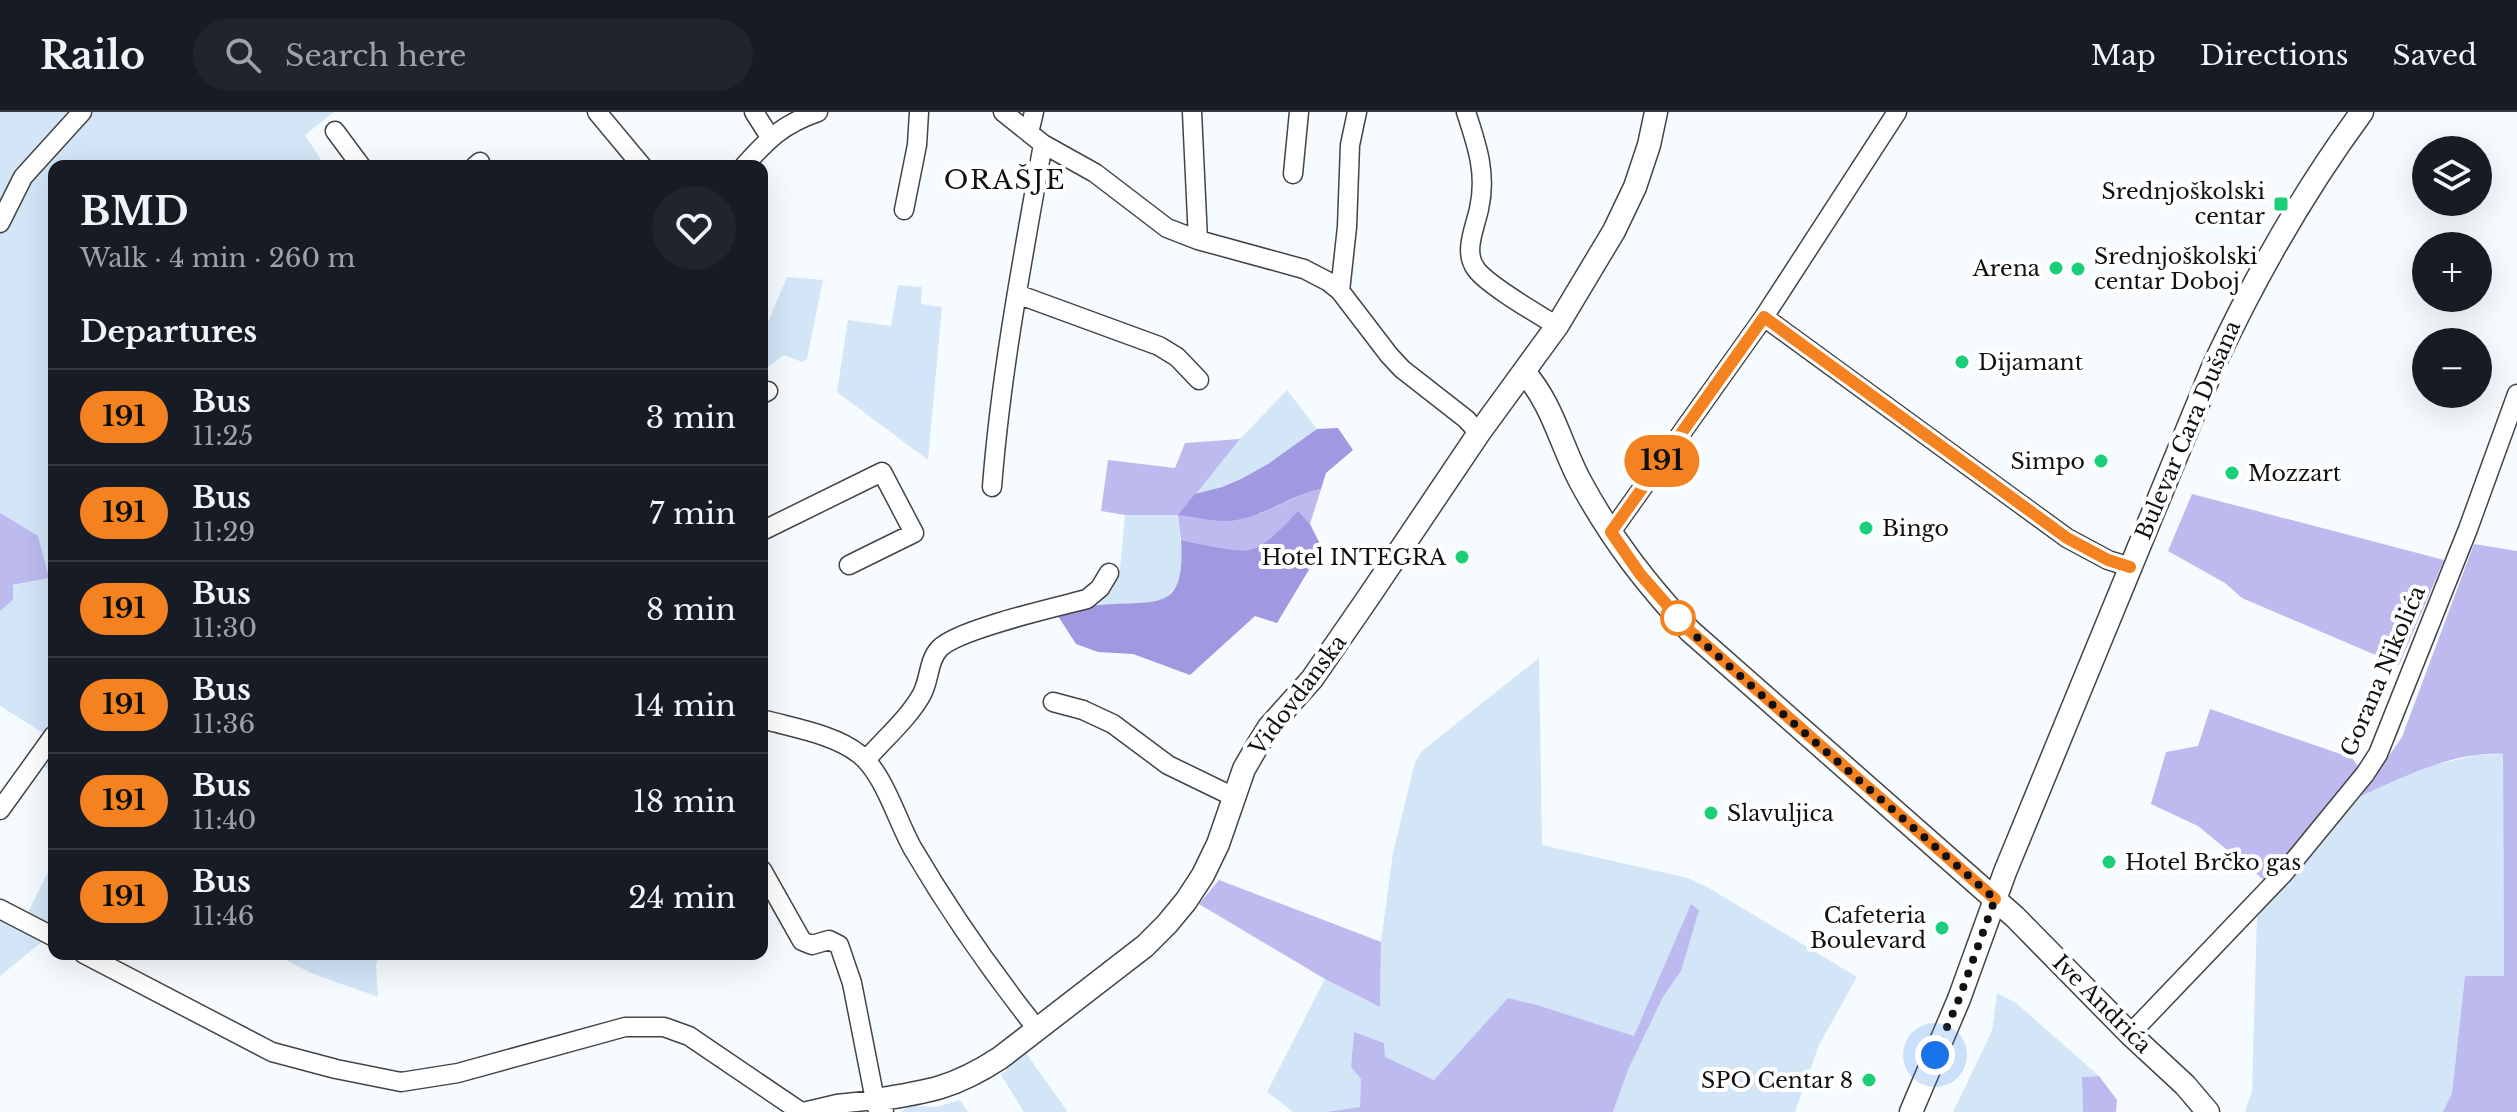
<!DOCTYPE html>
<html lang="en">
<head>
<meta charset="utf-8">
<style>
  :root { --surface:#171b24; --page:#20242c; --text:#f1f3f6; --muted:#9ea1a6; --line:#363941 }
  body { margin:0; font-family:"Libre Baskerville",serif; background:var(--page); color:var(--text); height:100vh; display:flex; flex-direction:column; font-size:30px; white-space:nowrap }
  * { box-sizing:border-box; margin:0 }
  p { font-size:26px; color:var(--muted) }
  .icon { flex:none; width:44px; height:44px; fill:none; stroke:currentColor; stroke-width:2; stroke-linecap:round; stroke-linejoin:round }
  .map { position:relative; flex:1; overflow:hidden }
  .side { position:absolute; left:48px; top:48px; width:720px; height:800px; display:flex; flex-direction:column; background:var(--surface); border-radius:16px; box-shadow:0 8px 32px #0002 }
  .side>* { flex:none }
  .badge { padding:0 16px; border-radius:26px; font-size:28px; line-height:52px }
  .tools { position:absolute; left:2412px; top:24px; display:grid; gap:16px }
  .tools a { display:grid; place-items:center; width:80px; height:80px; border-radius:50%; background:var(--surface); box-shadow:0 8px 32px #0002; font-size:40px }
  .you { position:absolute; width:40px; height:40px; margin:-20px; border:6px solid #fff; border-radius:50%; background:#1a73e8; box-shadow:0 0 0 12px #1a73e833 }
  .map>.badge { position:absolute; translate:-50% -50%; box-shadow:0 0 0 4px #fff }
  h2 { padding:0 32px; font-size:30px; line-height:72px }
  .round { display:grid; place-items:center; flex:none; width:84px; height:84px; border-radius:42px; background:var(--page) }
  .summary { display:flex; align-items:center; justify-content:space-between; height:136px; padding:0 32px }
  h1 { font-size:38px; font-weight:800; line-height:60px }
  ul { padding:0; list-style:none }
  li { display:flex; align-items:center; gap:24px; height:96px; padding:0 32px; border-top:2px solid var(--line) }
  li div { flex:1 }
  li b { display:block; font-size:30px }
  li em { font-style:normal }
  li .badge { min-width:88px; font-weight:700; text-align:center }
  header { display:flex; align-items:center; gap:48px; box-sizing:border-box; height:112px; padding:0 40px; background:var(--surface); border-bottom:2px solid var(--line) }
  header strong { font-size:38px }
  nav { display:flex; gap:44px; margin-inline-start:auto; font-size:28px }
  .search { width:560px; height:72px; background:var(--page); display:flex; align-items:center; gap:20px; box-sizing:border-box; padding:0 28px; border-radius:44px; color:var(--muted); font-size:30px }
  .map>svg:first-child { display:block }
  .farmland { fill:#d2e6f8 }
  .green { fill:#bcbaee }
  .forest { fill:#a098e0 }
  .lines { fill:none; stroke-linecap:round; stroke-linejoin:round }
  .minor-casing { stroke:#444; stroke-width:21 }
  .tertiary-casing { stroke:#444; stroke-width:25 }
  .minor { stroke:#fff; stroke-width:18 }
  .tertiary { stroke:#fff; stroke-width:22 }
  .line-casing { stroke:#fff; stroke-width:18 }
  .line { stroke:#f58220; stroke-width:12 }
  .walk { stroke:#111; stroke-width:8; stroke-dasharray:0 14.4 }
  .poi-dot { fill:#1bce78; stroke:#fff; stroke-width:3 }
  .stop-dot { fill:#fff; stroke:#f58220; stroke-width:4 }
  .labels { text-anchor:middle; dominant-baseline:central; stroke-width:8; stroke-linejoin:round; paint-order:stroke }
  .poi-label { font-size:22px; fill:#111; stroke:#fff; text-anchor:end }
  .street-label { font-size:22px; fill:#111; stroke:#fff }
  .quarter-label { font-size:26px; letter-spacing:2px; fill:#111; stroke:#fff }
</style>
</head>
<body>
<header>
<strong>Railo</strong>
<div class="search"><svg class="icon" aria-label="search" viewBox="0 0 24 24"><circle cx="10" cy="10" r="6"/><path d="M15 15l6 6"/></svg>Search here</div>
<nav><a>Map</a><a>Directions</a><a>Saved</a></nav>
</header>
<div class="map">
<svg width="2517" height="1000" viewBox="0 0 2517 1000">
  <rect width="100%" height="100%" fill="#f5fbff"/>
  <path class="farmland" d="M0 0H334L305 23 325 54H54V516L50 521 54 524V662L28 642 45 622 0 594V499L13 488 12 474 48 466 0 401Z
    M787 165 823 168 807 247 802 250 784 243 762 259V224Z
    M898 173 922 175 921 192 942 195 928 348 837 280 848 208 891 214Z
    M1287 278 1317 317 1268 352 1241 367 1222 375 1195 382 1240 327Z
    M1125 403H1178L1183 456 1177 474 1164 488 1149 491 1098 493 1120 457Z
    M1539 546 1542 733 1688 766 1707 775 1857 865 1819 933 1795 1000H1613L1628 958 1663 885 1681 859 1634 924 1534 892 1508 886 1434 968 1384 945 1354 920 1351 955 1361 967 1360 995 1326 1000H1293L1267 980 1325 867 1380 895 1381 830 1393 741 1415 650 1422 639Z
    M2503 642 2504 865 2465 864 2452 981 2443 1000H2245L2252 979 2257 805 2361 684 2430 654 2477 643Z
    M54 748V820L0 864V787L26 804Z
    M274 842H378L376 854 378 885 311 861Z
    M1997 881 2016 891 2099 964 2082 965 2083 1000H1953L1992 919Z
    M1025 940 1068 1000H1024L1001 963Z
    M960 988 968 1000H901L908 994 936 995Z"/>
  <path class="green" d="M1240 327 1179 403 1259 402 1308 380 1321 377 1310 412 1298 400C1287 411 1265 435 1249 438 1232 440 1198 431 1181 428L1178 403H1125L1101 399 1108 348 1175 356 1185 331Z
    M2192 382 2444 448 2399 553 2242 486 2225 471 2168 439Z
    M0 401 38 424 49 466 13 473V488L0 499Z
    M2474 432 2517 439V1000H2443L2452 981 2465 864H2504L2503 642C2453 639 2405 665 2361 684L2402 625Z
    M2210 597 2352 646 2358 654 2356 662 2264 768 2198 714 2151 692 2166 640 2198 634Z
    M1219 768 1381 830 1380 895 1325 867 1199 792Z
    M1691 792 1699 798 1681 859 1663 885 1628 958 1613 1000H1326L1360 995 1361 967 1351 955 1354 920 1384 931 1385 945 1434 968 1508 886 1534 892 1634 924Z
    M2099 964 2117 988 2116 1000H2083L2082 965Z"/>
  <path class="forest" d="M1338 316 1353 338 1326 361 1321 377C1291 383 1267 403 1236 408 1219 411 1196 405 1178 403L1195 382 1222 375 1241 367 1268 352 1317 317Z
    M1298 399 1310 412 1319 430 1313 451 1277 511 1255 504 1190 563 1133 542 1098 540 1076 532 1058 504C1072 498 1085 494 1100 493 1157 488 1186 502 1181 428 1197 431 1233 440 1249 438 1265 435 1287 411 1298 399Z"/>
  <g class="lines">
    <g class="minor-casing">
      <path id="minor" d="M597 0 642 54
        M754 0 770 25
        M1003 0 1043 32 1095 61 1167 116 1198 128 1304 157 1329 170 1340 179 1389 243 1402 257 1466 307 1479 321
        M1192 0 1198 128
        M1466 0C1477 33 1487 62 1479 97 1475 116 1463 140 1476 157 1487 173 1538 202 1557 214
        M335 19 361 54
        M1029 21 1034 0
        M475 54 480 50
        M744 54C768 27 783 12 818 0
        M1293 62 1299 0
        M904 98 917 33 919 0
        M0 111 23 65 82 0
        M1340 179 1347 115 1350 33 1357 0
        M1017 182 1159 234 1177 245 1199 268
        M1764 205 2067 426 2108 448 2130 455
        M762 282 768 279
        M992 375C1001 259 1023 145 1043 32
        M762 419 882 360 914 421 849 453
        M1611 420 1764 205 1897 0
        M1053 590 1083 598 1113 612 1168 653 1234 685
        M762 607C793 616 834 622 859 642 884 661 897 709 913 737 950 800 992 860 1037 917
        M866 648C884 627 909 606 922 582 930 567 928 548 940 536 959 517 1057 495 1087 487L1100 476 1109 461
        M0 698 54 623
        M762 758 802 829 812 833 829 828 839 833 852 871 875 988 837 992 803 1000
        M0 797 54 825
        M84 842 272 940 336 957 401 970 458 961 625 915H664L689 924 801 1000
        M2130 922 2283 762 2365 662 2378 642 2468 417 2517 282"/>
    </g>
    <g class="tertiary-casing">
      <path id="tertiary" d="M1524 260C1552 291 1561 333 1580 369 1612 428 1645 470 1690 519L2015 805 2130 922 2185 973 2208 1000
        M882 1000 875 988C928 980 954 976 1000 946L1145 834 1167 812 1186 789 1203 763 1218 732 1244 657 1259 631 1269 615 1312 567 1370 483 1479 321 1557 214 1614 119 1635 75 1649 33 1656 0
        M1911 1000 1959 887 2005 760 2213 255C2255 165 2303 80 2362 0"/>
    </g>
    <use href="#minor" class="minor"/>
    <use href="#tertiary" class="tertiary"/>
  </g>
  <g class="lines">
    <g class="line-casing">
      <path id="line" d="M1995 787 1690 519 1640 462 1611 420 1764 205 2067 426 2108 448 2130 455"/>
    </g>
    <use href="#line" class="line"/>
    <path class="walk" d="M1678 506 1673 500 1690 519 1775 595 1995 787 1959 887 1935 943"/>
  </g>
  <g class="poi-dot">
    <rect x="2273" y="84" width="16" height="16" rx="4"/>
    <circle cx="2056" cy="156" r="8"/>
    <circle cx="2078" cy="157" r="8"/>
    <circle cx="1962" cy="250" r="8"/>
    <circle cx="2101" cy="349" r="8"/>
    <circle cx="2232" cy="361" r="8"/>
    <circle cx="1866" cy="416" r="8"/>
    <circle cx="1462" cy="445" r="8"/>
    <circle cx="1711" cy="701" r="8"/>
    <circle cx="2109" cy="750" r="8"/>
    <circle cx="1942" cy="816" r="8"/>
    <circle cx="1869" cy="968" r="8"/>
  </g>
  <circle class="stop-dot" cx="1678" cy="506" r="16"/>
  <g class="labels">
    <g class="poi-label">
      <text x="2265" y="79">Srednjoškolski<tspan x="2265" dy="25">centar</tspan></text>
      <text x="2094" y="144" text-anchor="start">Srednjoškolski<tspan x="2094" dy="25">centar Doboj</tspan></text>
      <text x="2040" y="156">Arena</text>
      <text x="1978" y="250" text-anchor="start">Dijamant</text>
      <text x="2085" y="349">Simpo</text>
      <text x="2248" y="361" text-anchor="start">Mozzart</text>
      <text x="1882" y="416" text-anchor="start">Bingo</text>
      <text x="1446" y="445">Hotel INTEGRA</text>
      <text x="1727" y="701" text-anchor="start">Slavuljica</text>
      <text x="2125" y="750" text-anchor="start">Hotel Brčko gas</text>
      <text x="1926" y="803">Cafeteria<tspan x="1926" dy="25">Boulevard</tspan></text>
      <text x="1853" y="968">SPO Centar 8</text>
    </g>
    <g class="street-label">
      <text transform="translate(2188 318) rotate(-67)">Bulevar Cara Dušana</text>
      <text transform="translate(2383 559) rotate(-67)">Gorana Nikolića</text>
      <text transform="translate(1298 583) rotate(-53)">Vidovdanska</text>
      <text transform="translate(2102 892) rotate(45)">Ive Andrića</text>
    </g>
    <g class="quarter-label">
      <text x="1005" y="68">ORAŠJE</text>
    </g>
  </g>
</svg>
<div class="tools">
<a><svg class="icon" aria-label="layers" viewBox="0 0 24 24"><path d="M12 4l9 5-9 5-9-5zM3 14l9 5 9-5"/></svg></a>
<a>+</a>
<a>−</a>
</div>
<div class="you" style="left:1935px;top:943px"></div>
<b class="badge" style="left:1662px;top:349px;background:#f58220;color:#111">191</b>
<section class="side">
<div class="summary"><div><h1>BMD</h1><p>Walk · 4 min · 260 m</p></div><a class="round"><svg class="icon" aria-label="heart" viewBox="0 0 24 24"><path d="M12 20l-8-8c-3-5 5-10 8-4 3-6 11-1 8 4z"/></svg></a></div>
<h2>Departures</h2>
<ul>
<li><span class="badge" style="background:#f58220;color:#111">191</span><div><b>Bus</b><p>11:25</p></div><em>3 min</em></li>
<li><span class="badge" style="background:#f58220;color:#111">191</span><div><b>Bus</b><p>11:29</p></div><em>7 min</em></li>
<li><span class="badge" style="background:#f58220;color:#111">191</span><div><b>Bus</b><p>11:30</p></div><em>8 min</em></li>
<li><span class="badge" style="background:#f58220;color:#111">191</span><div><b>Bus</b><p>11:36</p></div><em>14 min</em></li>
<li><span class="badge" style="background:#f58220;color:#111">191</span><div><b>Bus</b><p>11:40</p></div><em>18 min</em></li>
<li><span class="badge" style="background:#f58220;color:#111">191</span><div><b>Bus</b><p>11:46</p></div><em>24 min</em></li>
</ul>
</section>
</div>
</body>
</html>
